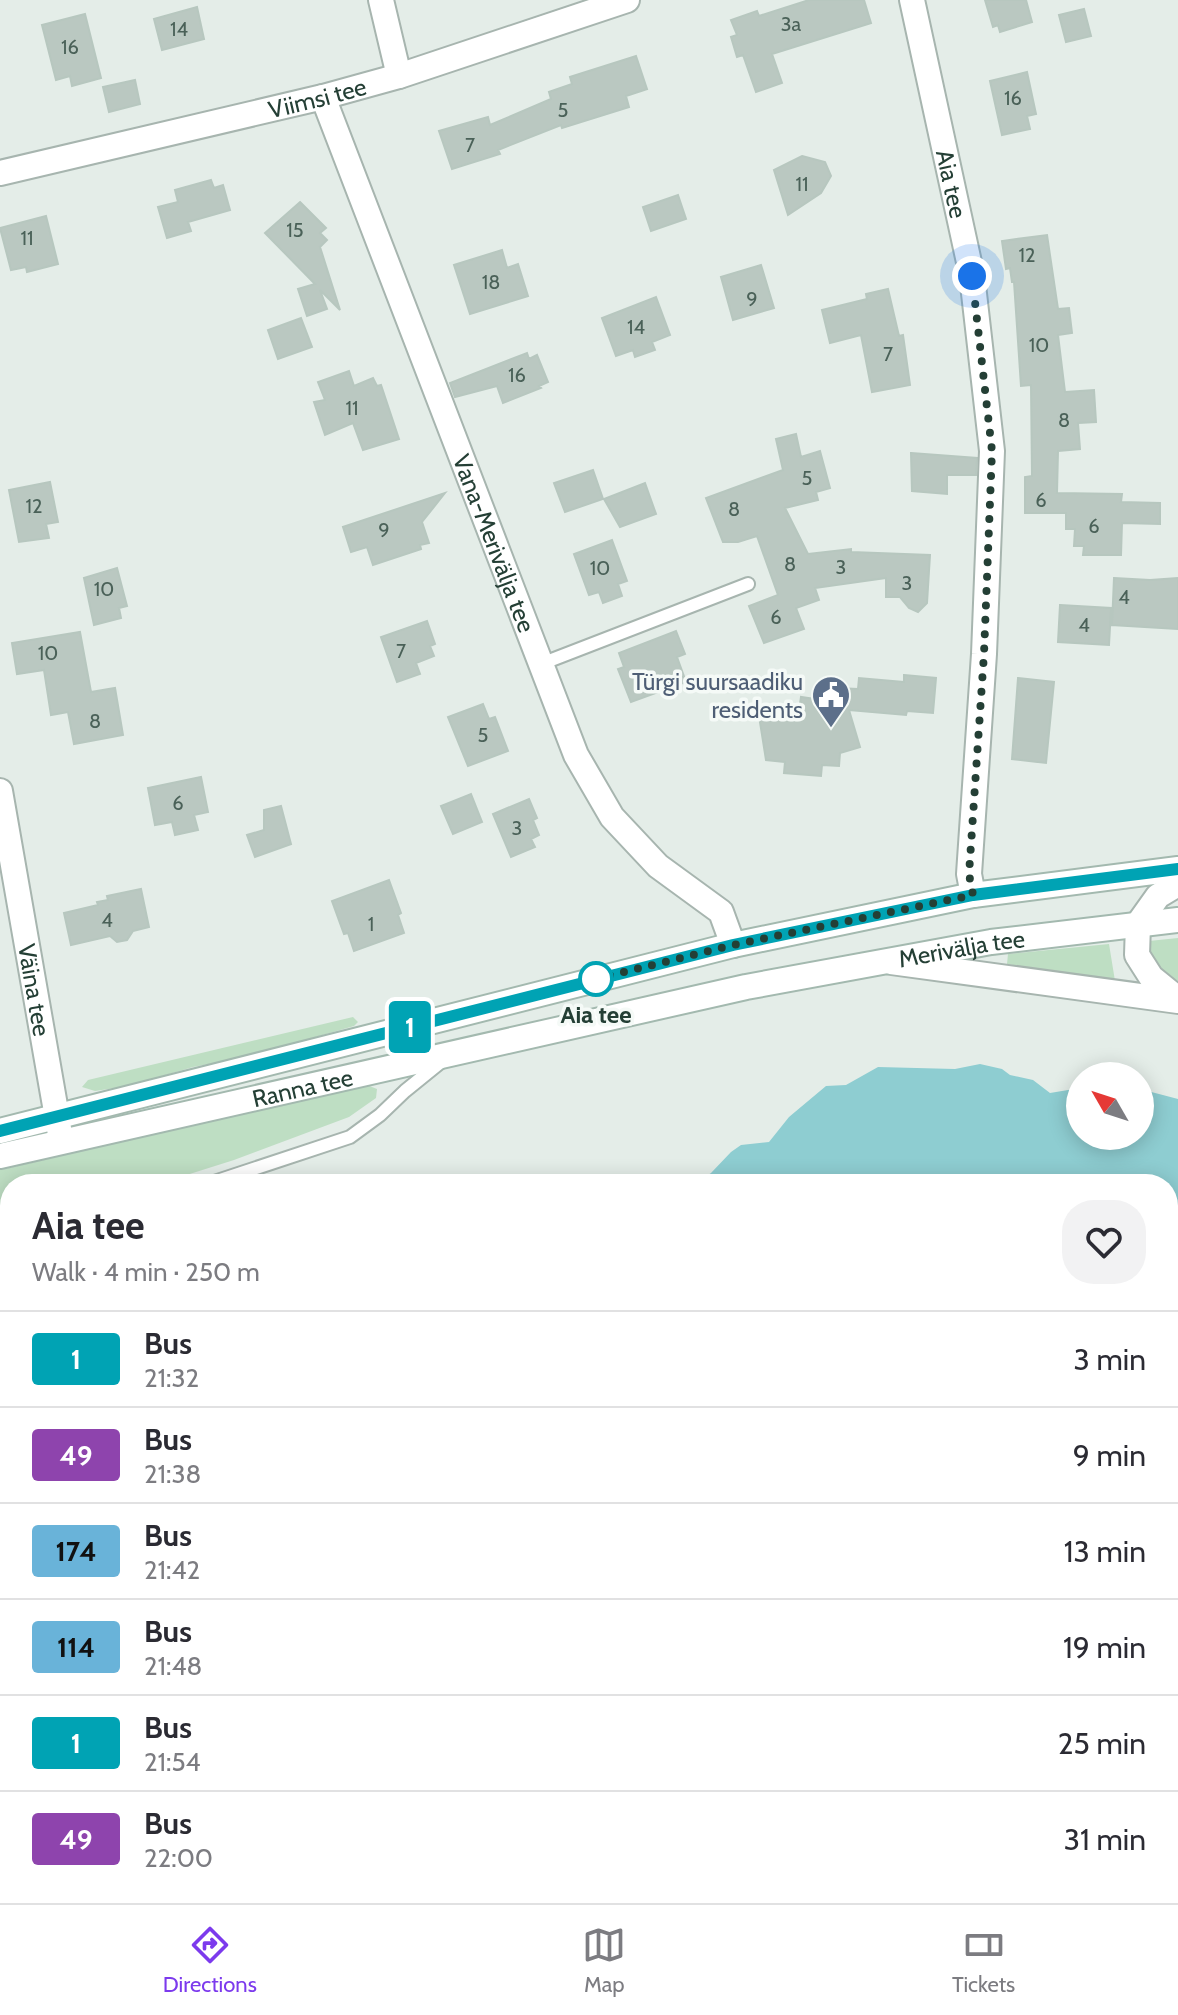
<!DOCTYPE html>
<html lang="en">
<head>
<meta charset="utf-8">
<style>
  :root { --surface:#fff; --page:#f2f2f3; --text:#2b2b33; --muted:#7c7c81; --line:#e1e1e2; --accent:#7c3aed }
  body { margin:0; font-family:Cabin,sans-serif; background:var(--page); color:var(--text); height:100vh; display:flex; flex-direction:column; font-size:30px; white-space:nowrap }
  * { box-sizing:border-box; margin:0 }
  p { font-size:26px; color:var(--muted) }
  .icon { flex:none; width:44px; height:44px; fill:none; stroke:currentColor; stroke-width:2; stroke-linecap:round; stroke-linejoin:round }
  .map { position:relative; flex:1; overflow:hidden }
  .side { position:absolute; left:0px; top:1174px; width:1178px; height:730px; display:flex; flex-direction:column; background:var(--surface); border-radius:32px 32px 0 0; box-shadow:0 4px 20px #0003 }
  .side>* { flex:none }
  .badge { padding:0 16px; border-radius:6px; font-size:28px; line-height:52px }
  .needle { width:52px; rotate:309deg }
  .buttons { position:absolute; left:1066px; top:1062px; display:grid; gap:16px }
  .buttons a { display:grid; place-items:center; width:88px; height:88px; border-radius:50%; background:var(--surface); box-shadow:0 4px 20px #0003; font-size:40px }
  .you { position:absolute; width:40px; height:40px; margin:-20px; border:6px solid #fff; border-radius:50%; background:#1a73e8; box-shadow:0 0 0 12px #1a73e833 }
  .map>.badge { position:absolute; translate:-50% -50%; box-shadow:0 0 0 4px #fff }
  .round { display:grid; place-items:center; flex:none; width:84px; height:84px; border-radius:32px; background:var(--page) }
  .head { display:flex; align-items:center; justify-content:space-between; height:136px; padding:0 32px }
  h1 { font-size:38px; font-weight:700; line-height:60px }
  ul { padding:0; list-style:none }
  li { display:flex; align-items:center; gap:24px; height:96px; padding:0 32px; border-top:2px solid var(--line) }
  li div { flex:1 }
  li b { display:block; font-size:30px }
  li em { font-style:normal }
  li .badge { min-width:88px; font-weight:700; text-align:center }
  .dock { display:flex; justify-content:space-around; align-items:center; height:112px; border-top:2px solid var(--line); background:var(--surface); font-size:22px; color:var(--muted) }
  .dock a { display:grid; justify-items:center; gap:4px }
  .dock .on { color:var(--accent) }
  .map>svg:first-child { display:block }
  .green { fill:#bedec3 }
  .water { fill:#8ecdd1 }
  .building { fill:#bac8c1; stroke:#b7c7bf; stroke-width:2 }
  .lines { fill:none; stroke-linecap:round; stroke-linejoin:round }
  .service-casing { stroke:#a7b5af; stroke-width:16 }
  .minor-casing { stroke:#a7b5af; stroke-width:28 }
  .secondary-casing { stroke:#a3b9af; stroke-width:28 }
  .service { stroke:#fff; stroke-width:12 }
  .minor { stroke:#fff; stroke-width:24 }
  .secondary { stroke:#fff; stroke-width:24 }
  .line-casing { stroke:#fff; stroke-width:18 }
  .line { stroke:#00a3b4; stroke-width:12 }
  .walk { stroke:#243f35; stroke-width:8; stroke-dasharray:0 14.4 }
  .stop-dot { fill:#fff; stroke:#00a3b4; stroke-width:4 }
  .labels { text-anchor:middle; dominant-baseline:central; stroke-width:7; stroke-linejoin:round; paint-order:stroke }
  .number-label { font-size:20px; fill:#4a6158 }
  .street-label { font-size:24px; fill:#243f35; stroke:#f5faf7 }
  .service-label { font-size:24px; fill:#4e5e75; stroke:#f5faf7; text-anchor:end }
  .stop-label { font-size:24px; font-weight:bold; fill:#243f35; stroke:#f5faf7 }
</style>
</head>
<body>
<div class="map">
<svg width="1178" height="1903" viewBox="0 0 1178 1903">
  <rect width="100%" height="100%" fill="#e4ede8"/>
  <path class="green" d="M1178 938V981C1159 972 1151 961 1149 941Z
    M1109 944 1115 981 1007 964 1008 954Z
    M353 1017 358 1022 354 1026 250 1056 193 1067 128 1086 95 1091 82 1087 88 1080Z
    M367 1085 377 1089 376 1098 349 1117 234 1160 158 1184H10V1225L0 1227V1170Z"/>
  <path class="water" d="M980 1064 1002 1069 1010 1075 1033 1080 1050 1093 1080 1088V1136H1140V1089L1178 1099V1903H0V1353L10 1352V1894H1168V1184H695L711 1173 731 1152 741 1145 769 1142 789 1117 826 1086 846 1085 878 1067 955 1069Z"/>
  <path class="building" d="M809 0H864L871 23 772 54 782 83 756 92 743 55 737 57 731 37 737 35 731 20 757 11 759 16Z
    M985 0H1026L1032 22 1000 32 998 25 993 27Z
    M197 7 204 39 162 50 154 19Z
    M1084 9 1091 36 1066 42 1059 15Z
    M85 14 101 78 72 86 70 76 56 80 42 25Z
    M636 56 647 89 626 96 629 107 562 128 561 125 498 150 500 154 452 169 439 131 488 117 490 125 551 99 549 92 572 84 570 77Z
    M1027 72 1036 114 1027 116 1030 129 1002 135 990 81Z
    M135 80 140 104 109 112 103 87Z
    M802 156 825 162 831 176 821 193 788 215 774 170Z
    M211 180 214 188 223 185 230 210 188 222 191 231 167 238 158 207 178 202 175 190Z
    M678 195 686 219 651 231 643 207Z
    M300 202 326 228 320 233 327 240 320 247 340 310 320 290 327 309 307 316 298 289 315 284 265 233Z
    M46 216 58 264 27 272 26 267 11 270 0 228Z
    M1047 235 1058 309 1069 308 1072 333 1058 335 1065 392 1094 390 1096 422 1078 423 1080 449 1058 451 1057 493 1122 494 1121 502 1160 503V524L1122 523 1121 555H1083L1084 546H1074L1075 529H1066V513H1025V477L1032 476 1031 385 1021 386 1014 282H1012L1010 268 1006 269 1002 241Z
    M502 250 507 268 518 264 528 296 470 314 454 265Z
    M761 265 774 308 733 320 721 277Z
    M888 289 899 336 903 335 910 385 872 392 861 335 830 343 822 310 867 299 866 294Z
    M656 297 670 335 652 342 655 350 635 357 633 350 616 356 602 318Z
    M301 318 312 347 278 359 268 330Z
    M527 353 529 359 537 355 548 382 539 386 541 388 503 403 497 386 455 397 450 383Z
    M349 371 354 386 373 378 377 386 381 385 399 439 363 450 353 423 325 435 314 402 325 400 318 382Z
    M796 434 801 457 820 451 830 488 816 492 818 500 785 508 808 554 851 549V552L930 555 927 603 918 612 909 608 900 597H886V578L815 588 819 600 796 608 804 629 764 643 749 606 778 595 757 536 738 542H723L706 498 783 470 776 439Z
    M911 453 977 458 976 475H947V494L912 491Z
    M593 470 603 499 565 512 554 483Z
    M50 482 58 522 46 524 49 538 19 542 9 490Z
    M645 483 656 514 620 527 604 499Z
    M445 493 422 522 429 543 420 545 421 549 373 565 367 547 351 552 343 527Z
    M612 540 627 581 618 584 622 596 603 603 599 592 589 595 574 554Z
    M117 568 127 606 119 608 121 618 94 625 84 578Z
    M1114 578 1150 580 1178 578V629L1112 625Z
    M1060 605 1111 608 1109 645 1058 642Z
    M427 621 435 644 430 646 434 656 416 663 420 674 397 682 381 637Z
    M676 631 685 654 677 657 686 682 631 702 618 669 624 667 619 653Z
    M80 632 91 692 115 688 123 735 74 744 68 712 51 715 44 670 17 674 12 643Z
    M904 675 936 678 933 713 907 711 906 715 849 710 860 747 840 753 839 766 822 765 821 776 784 773 785 762 766 760 759 716 800 704 801 697 815 699 838 692V688L858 689 859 678 904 682Z
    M1018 678 1054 682 1046 763 1012 759Z
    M483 704 489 719 495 717 508 751 468 766 448 717Z
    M201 777 208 812 194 815 198 830 175 835 172 822 155 825 148 788Z
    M471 794 482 822 453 834 441 806Z
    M529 799 537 818 533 820 539 835 531 839 535 847 511 857 493 814Z
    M281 806 291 844 255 857 247 835 264 830V810Z
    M389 880 401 913 398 915 404 933 354 951 348 933 344 934 332 901Z
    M141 889 149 927 133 931 127 940 117 942 110 936 71 945 64 913 98 905 97 902 108 900 107 896Z"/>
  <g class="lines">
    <g class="service-casing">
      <path id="service" d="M541 664 748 584
        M208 1184 350 1137 380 1115 405 1091 442 1061
        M0 1243 10 1242"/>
    </g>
    <g class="minor-casing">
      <g id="minor">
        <path d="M381 0 399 76"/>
        <path id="s1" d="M912 0 972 276 992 451 984 654 969 874 973 895"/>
        <path id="s2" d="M323 97 576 755 612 817 658 866 721 912 733 945"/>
        <path id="s3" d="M0 173 323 97 399 76 627 0"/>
        <path id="s4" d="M0 791 61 1140"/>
        <path d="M1178 884 1158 896 1138 924 1137 955 1151 977 1178 999"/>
        <path d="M891 962 1178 1001"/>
      </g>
    </g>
    <g class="secondary-casing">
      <g id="secondary">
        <path d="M0 1131 733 945 973 895 1178 869"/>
        <path id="s5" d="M0 1156 746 987 991 942 1178 920"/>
      </g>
    </g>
    <use href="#service" class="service"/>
    <use href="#minor" class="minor"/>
    <use href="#secondary" class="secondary"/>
  </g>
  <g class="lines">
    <g class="line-casing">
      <path id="line" d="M0 1131 733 945 973 895 1178 869"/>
    </g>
    <use href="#line" class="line"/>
    <path class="walk" d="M596 979 733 945 973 895 969 874 984 654 992 451 972 276"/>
  </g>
  <defs>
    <g id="civic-pin" transform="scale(2)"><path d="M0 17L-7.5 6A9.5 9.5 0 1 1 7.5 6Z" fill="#5c6f8a" stroke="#f5faf7"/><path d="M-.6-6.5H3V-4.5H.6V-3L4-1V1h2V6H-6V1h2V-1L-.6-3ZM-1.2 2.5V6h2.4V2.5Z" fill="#fff"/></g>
  </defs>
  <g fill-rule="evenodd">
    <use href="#civic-pin" x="831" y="695"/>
  </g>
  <circle class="stop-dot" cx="596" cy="979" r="16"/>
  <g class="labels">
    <g class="number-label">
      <text x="791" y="24">3a</text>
      <text x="179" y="29">14</text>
      <text x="70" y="47">16</text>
      <text x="1013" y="98">16</text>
      <text x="563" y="110">5</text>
      <text x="470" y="145">7</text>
      <text x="802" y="184">11</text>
      <text x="295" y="230">15</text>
      <text x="27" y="238">11</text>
      <text x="1027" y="255">12</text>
      <text x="491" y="282">18</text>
      <text x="752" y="299">9</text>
      <text x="636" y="327">14</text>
      <text x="1039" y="345">10</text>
      <text x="888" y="354">7</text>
      <text x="517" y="375">16</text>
      <text x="352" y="408">11</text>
      <text x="1064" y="420">8</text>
      <text x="807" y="478">5</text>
      <text x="1041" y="500">6</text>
      <text x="34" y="506">12</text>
      <text x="734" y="509">8</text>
      <text x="1094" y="526">6</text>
      <text x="384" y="530">9</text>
      <text x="790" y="564">8</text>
      <text x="841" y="567">3</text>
      <text x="600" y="568">10</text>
      <text x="907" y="583">3</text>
      <text x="104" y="589">10</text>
      <text x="1124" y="597">4</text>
      <text x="776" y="617">6</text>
      <text x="1084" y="625">4</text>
      <text x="401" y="651">7</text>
      <text x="48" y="653">10</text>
      <text x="95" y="721">8</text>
      <text x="483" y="735">5</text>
      <text x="178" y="803">6</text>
      <text x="517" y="828">3</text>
      <text x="107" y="920">4</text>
      <text x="371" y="924">1</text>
    </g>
    <g class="street-label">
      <text stroke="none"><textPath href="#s3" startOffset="326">Viimsi tee</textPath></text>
      <text stroke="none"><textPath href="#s1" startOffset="188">Aia tee</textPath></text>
      <text stroke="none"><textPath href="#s2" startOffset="478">Vana-Merivälja tee</textPath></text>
      <text stroke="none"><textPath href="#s5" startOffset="984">Merivälja tee</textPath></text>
      <text stroke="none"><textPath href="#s4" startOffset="202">Väina tee</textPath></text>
      <text stroke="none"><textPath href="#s5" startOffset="310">Ranna tee</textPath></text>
    </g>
    <g class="service-label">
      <text x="803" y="681">Türgi suursaadiku<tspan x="803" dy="28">residents</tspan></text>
    </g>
    <g class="stop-label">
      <text x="596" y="1014">Aia tee</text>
    </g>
  </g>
</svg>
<div class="buttons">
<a><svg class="needle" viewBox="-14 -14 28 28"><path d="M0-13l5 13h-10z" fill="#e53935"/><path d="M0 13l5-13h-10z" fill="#7c7c81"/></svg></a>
</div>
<div class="you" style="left:972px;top:276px"></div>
<b class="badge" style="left:410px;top:1027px;background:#00a3b4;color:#fff">1</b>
<section class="side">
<div class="head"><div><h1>Aia tee</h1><p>Walk · 4 min · 250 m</p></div><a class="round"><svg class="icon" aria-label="heart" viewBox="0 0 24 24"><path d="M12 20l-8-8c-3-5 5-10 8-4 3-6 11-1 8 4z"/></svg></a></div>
<ul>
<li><span class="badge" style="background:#00a3b4;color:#fff">1</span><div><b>Bus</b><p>21:32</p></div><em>3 min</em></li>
<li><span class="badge" style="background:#8e44ad;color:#fff">49</span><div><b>Bus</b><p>21:38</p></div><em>9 min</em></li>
<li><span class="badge" style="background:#69b3d9;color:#111">174</span><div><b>Bus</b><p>21:42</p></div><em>13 min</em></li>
<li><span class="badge" style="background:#69b3d9;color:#111">114</span><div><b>Bus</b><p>21:48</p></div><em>19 min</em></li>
<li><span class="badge" style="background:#00a3b4;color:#fff">1</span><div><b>Bus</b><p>21:54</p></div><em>25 min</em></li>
<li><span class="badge" style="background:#8e44ad;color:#fff">49</span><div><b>Bus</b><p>22:00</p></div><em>31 min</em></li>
</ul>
</section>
</div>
<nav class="dock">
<a class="on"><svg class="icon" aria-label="directions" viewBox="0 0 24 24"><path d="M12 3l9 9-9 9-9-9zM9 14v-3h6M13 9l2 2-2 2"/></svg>Directions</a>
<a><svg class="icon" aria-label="map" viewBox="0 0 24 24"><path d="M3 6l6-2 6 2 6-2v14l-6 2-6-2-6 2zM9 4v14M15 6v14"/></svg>Map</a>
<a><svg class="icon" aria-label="tickets" viewBox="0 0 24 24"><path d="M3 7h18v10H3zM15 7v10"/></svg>Tickets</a>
</nav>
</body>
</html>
